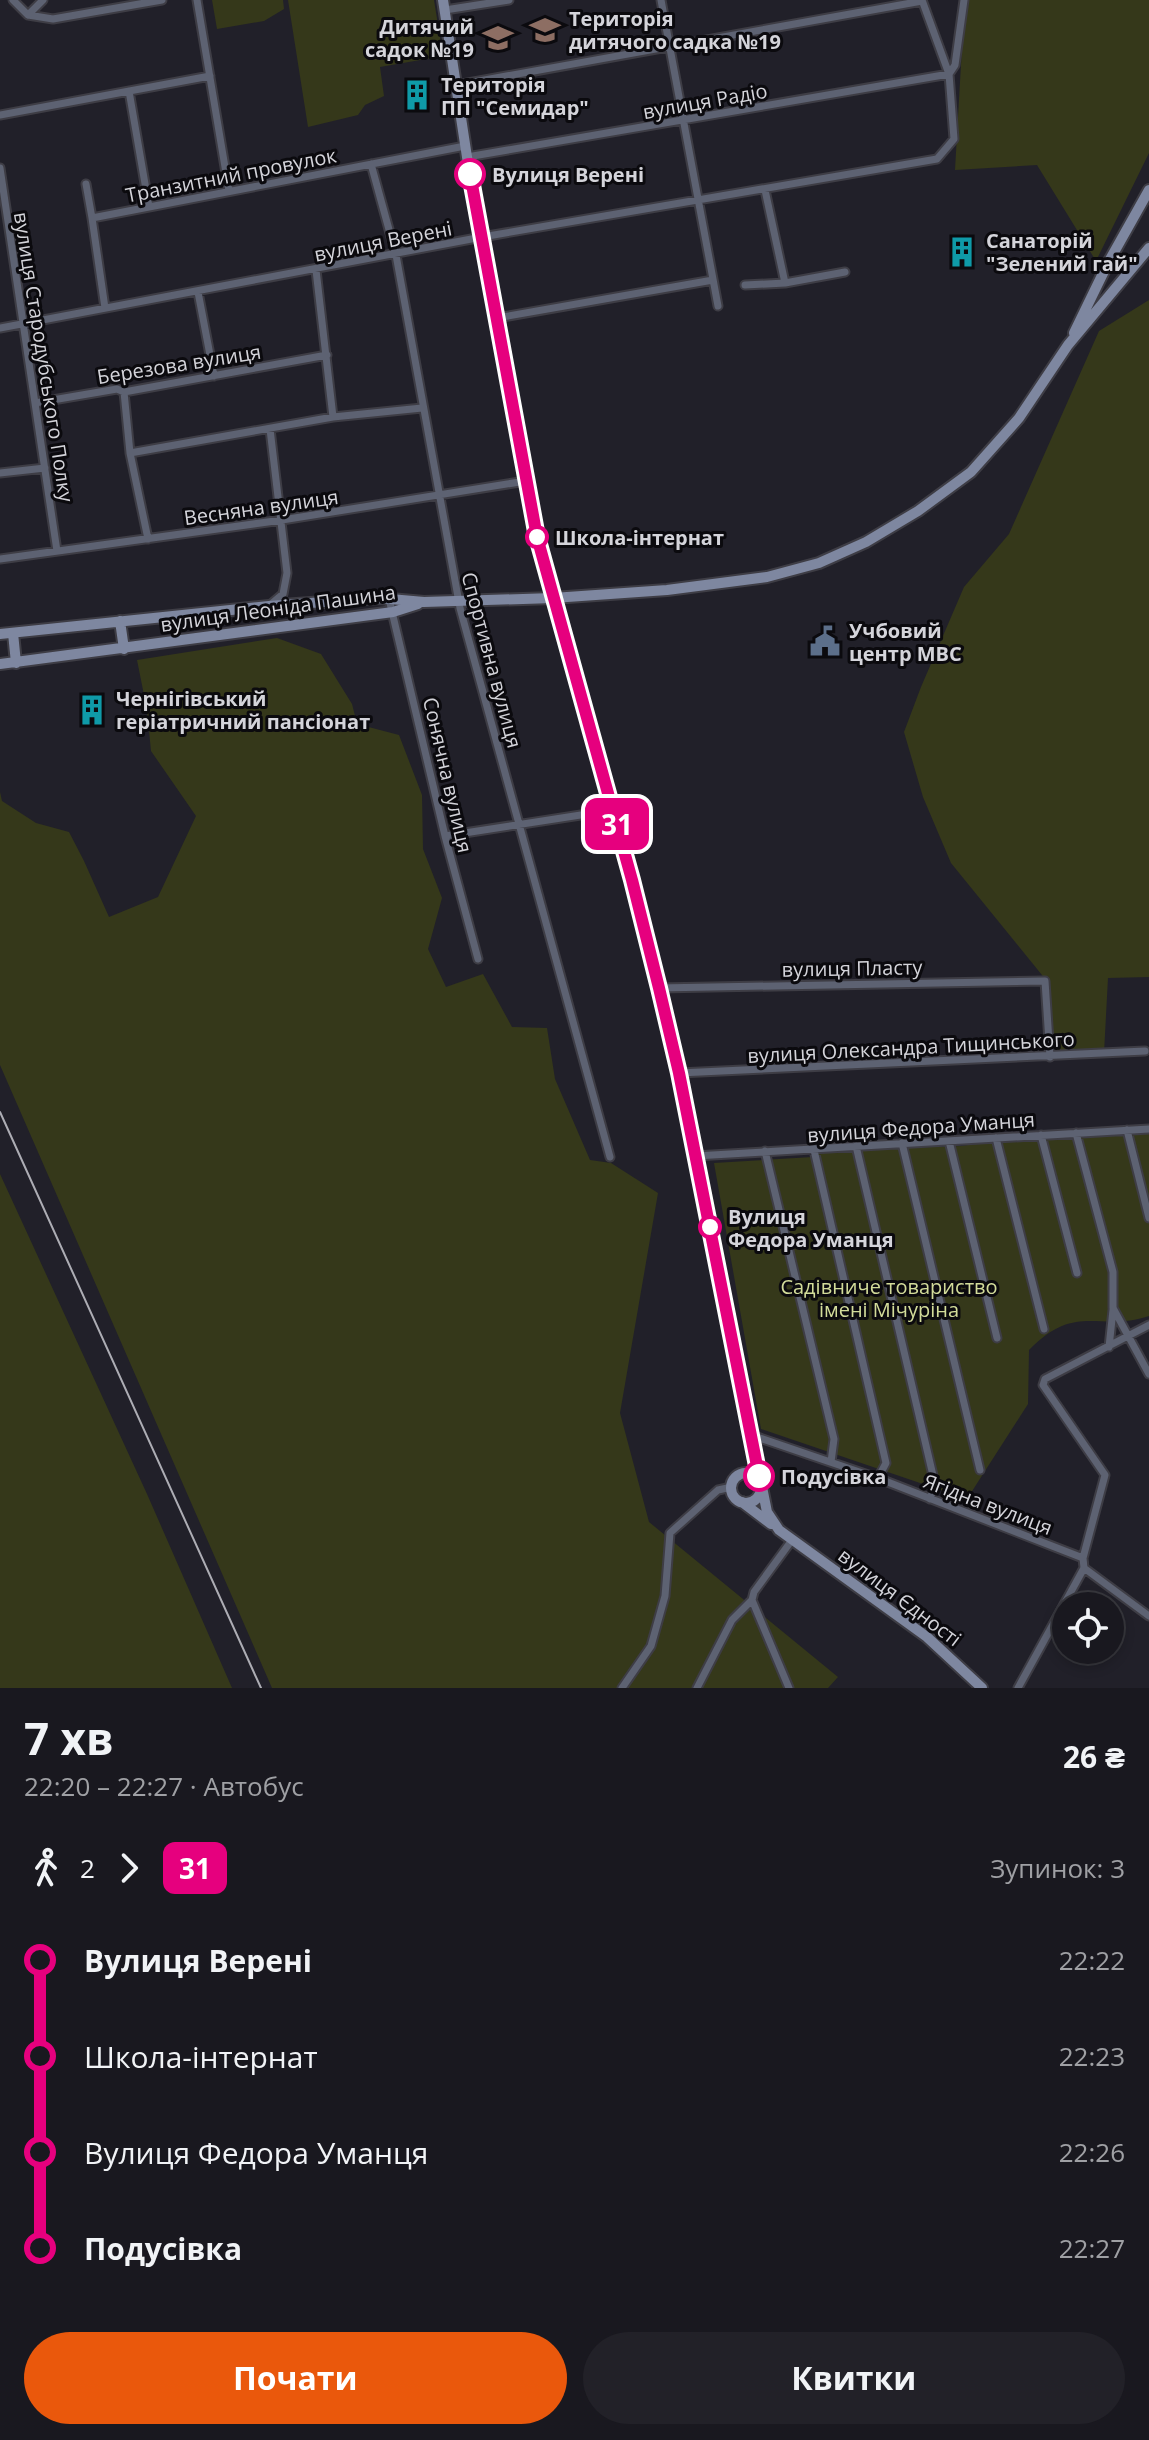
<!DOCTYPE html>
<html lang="uk">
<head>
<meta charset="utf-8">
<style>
  :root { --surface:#19181f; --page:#222128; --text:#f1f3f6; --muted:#9fa0a4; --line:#37373d; --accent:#ea580c }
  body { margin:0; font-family:"Open Sans",sans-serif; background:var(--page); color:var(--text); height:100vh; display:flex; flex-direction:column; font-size:30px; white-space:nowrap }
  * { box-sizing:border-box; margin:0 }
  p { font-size:26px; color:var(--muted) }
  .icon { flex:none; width:44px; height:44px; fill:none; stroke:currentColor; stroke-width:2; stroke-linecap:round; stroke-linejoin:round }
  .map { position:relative; height:1688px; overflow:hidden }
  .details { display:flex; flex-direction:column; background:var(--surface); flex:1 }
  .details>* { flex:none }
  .badge { padding:0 16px; border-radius:12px; font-size:28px; line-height:52px }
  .fabs { position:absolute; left:1052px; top:1592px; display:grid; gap:16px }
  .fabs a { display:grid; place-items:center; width:72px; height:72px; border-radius:50%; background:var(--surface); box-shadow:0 4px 12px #0003,0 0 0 2px var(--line); font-size:40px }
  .map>.badge { position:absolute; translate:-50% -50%; box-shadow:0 0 0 4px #fff }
  .legs { display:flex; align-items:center; gap:12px; height:88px; padding:0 24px; font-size:26px }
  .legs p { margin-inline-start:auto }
  .overview { display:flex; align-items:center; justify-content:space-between; height:136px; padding:0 24px }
  h1 { font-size:44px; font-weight:700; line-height:60px }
  .action { display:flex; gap:16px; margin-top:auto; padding:16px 24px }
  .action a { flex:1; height:92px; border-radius:48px; background:var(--accent); color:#fff; font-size:32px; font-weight:700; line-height:92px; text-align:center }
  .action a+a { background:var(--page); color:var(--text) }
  ul { padding:0 24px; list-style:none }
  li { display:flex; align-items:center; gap:28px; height:96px; font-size:30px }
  li i { display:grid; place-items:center; width:12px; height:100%; margin:0 10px; background:currentColor }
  li i::after { content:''; width:20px; height:20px; margin:-10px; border:6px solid; border-radius:50%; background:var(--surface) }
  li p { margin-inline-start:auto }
  li:first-child i { background:linear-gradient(#0000 50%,currentColor 0) }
  li:last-child i { background:linear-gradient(currentColor 50%,#0000 0) }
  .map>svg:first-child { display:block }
  .green { fill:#35381a }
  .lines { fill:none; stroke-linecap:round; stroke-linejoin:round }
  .minor-casing { stroke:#3e3d45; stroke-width:11 }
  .secondary-casing { stroke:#3e3d45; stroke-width:14 }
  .minor { stroke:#5d6272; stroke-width:7 }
  .secondary { stroke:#7e87a0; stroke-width:10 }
  .rail { stroke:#adadb4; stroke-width:2 }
  .line-1-casing { stroke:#fff; stroke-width:18 }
  .line-1 { stroke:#e6007e; stroke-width:12 }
  .stop-1-dot { fill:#fff; stroke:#e6007e; stroke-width:4 }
  .labels { text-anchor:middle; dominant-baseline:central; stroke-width:6; stroke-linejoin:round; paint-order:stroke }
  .poi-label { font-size:20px; font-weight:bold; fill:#d4d4da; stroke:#0b0a0e; text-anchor:start }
  .street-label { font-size:20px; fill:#d4d4da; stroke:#0b0a0e }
  .stop-label { font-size:20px; font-weight:bold; fill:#d4d4da; stroke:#0b0a0e; text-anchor:start }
  .park-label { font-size:20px; fill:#d3dc9a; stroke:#0b0a0e }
</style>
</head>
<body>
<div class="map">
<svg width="1149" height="1688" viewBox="0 0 1149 1688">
  <rect width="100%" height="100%" fill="#212029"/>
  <path class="green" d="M212 0H283L284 9 264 21 217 29Z
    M288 0H434L443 56 380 67 384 96 365 105 358 115 308 127Z
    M969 0H1149V153L1096 261 1037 165 955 170 962 47Z
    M1149 300V977L1108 978 1104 1053 1050 1055 1046 980 951 863 923 797 904 732 921 687 964 587 1009 534 1099 331Z
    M277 638 321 654 352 704 357 724 399 735 422 795 423 849 442 898 428 949 446 987 483 974 512 1027 547 1028 555 1079 590 1160 611 1163 658 1193 620 1413 649 1522 838 1677 828 1688H272L0 1065V792L2 801 36 823 69 832 84 861 109 917 158 897 196 816 151 751 147 710 137 660Z
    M1149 1133V1316C1099 1333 1077 1301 1029 1350L1028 1404 967 1499 761 1429 714 1163 813 1157 819 1151 961 1146 1017 1138Z
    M0 1174 147 1494 232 1688H0Z"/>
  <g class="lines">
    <g class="minor-casing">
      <path id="minor" d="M13 0 28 15
        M197 0 229 191
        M661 0 718 306
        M445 10 509 0
        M28 15 53 19 162 0
        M28 15 43 0
        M457 85 922 1
        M129 91 149 207
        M0 115 210 76
        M467 157 949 74 955 65 964 0
        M371 164 396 255 460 608 610 1157
        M0 168 57 551
        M86 184 92 218
        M765 190 785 283 845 272
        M316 270 333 417
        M745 285 785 283
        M198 292 214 376
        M105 308 92 218 465 146
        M497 318 713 280
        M0 328 482 237 937 159 954 139 949 74 922 0
        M124 392 130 453 148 539
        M35 403 117 389 124 392 327 355
        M270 429 287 573 283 594 270 605
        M130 453 333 417 422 408
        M0 473 45 468
        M0 559 282 520 526 481
        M389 599 445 836 478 959
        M445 836 613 810
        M659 988 1045 981 1050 1057
        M679 1073 1145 1051
        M1127 1130 1149 1218
        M1076 1133 1113 1272V1308L1149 1374
        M1041 1135 1077 1273
        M996 1138 1044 1329
        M949 1141 997 1338
        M902 1143 980 1470
        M856 1146 935 1484 930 1499
        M814 1150 886 1463 878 1478
        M765 1151 834 1439 831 1462
        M695 1156 1149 1129
        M1109 1347 1113 1310
        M751 1435 880 1479 1083 1558 1084 1568 1149 1616
        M1083 1558 1105 1475 1043 1385 1045 1379 1149 1325
        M752 1600 789 1688
        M622 1688 651 1646 665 1596 670 1533 718 1490 732 1487
        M697 1688 732 1620 752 1600 754 1592 792 1540
        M1018 1688 1084 1568"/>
    </g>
    <g class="secondary-casing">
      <path id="secondary" d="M443 0 467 157 537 537 632 880 659 988 679 1073 767 1512 779 1530 927 1637 982 1688
        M1074 333 1108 263 1149 190
        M120 621 124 649
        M13 633 16 663
        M0 634 269 606 379 598 424 602 553 598 667 590 767 577 819 563 866 542 918 511 971 472 1019 418 1068 345 1149 248
        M0 664 393 612 418 604
        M731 1488a15 15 0 1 1 30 0a15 15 0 1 1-30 0Z
        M742 1502 771 1524"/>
    </g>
    <use href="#minor" class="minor"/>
    <use href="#secondary" class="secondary"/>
    <path class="rail" d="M0 1112 261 1688"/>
  </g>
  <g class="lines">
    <g class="line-1-casing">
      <path id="line-1" d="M470 174 537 537 632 880 659 988 679 1073 759 1476"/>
    </g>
    <use href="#line-1" class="line-1"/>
  </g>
  <defs>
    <g id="school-bare" transform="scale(2.4)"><path d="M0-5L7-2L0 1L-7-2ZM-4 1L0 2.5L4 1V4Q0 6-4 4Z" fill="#8d6e63" stroke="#0b0a0e" stroke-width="2.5" paint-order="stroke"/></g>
    <g id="building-bare" transform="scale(2.4)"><path d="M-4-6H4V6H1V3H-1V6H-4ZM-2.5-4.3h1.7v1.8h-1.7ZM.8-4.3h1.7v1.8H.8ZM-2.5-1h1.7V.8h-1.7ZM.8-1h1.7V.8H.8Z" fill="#0f9aa8" stroke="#0b0a0e" stroke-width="2.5" paint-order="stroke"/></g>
    <g id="civic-bare" transform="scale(2.4)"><path d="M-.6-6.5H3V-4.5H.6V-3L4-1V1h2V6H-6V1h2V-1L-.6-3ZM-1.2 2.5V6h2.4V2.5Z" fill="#5c6f8a" stroke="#0b0a0e" stroke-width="2.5" paint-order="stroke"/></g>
  </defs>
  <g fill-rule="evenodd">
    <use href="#school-bare" x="545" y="30"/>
    <use href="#school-bare" x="498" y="38"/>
    <use href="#building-bare" x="417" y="95"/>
    <use href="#building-bare" x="962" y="252"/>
    <use href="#civic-bare" x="825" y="641"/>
    <use href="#building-bare" x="92" y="710"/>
  </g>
  <g class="stop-1-dot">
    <circle cx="470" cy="174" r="14"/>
    <circle cx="537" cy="537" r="10"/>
    <circle cx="710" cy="1227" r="10"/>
    <circle cx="759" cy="1476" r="14"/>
  </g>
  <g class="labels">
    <g class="poi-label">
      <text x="569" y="18">Територія<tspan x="569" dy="23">дитячого садка №19</tspan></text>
      <text x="474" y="26" text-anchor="end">Дитячий<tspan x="474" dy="23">садок №19</tspan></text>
      <text x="441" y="84">Територія<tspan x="441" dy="23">ПП "Семидар"</tspan></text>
      <text x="986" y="240">Санаторій<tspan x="986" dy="23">"Зелений гай"</tspan></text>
      <text x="849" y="630">Учбовий<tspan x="849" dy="23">центр МВС</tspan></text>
      <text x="116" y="698">Чернігівський<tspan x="116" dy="23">геріатричний пансіонат</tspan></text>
    </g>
    <g class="street-label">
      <text transform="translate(705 101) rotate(-10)">вулиця Радіо</text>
      <text transform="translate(231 175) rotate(-11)">Транзитний провулок</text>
      <text transform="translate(383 241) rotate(-11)">вулиця Верені</text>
      <text transform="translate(44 357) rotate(81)">вулиця Стародубського Полку</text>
      <text transform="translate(179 364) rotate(-9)">Березова вулиця</text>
      <text transform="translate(261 507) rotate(-8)">Весняна вулиця</text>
      <text transform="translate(278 608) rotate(-8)">вулиця Леоніда Пашина</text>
      <text transform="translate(492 660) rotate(75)">Спортивна вулиця</text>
      <text transform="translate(448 775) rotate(77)">Сонячна вулиця</text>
      <text transform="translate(852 968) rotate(-1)">вулиця Пласту</text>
      <text transform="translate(911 1047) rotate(-3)">вулиця Олександра Тищинського</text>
      <text transform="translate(921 1127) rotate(-4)">вулиця Федора Уманця</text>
      <text transform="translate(988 1504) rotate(21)">Ягідна вулиця</text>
      <text transform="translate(900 1597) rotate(37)">вулиця Єдності</text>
    </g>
    <g class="stop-label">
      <text x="492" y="174">Вулиця Верені</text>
      <text x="555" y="537">Школа-інтернат</text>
      <text x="728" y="1216">Вулиця<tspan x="728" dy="23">Федора Уманця</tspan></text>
      <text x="781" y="1476">Подусівка</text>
    </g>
    <g class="park-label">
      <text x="889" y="1286">Садівниче товариство<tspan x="889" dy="23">імені Мічуріна</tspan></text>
    </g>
  </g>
</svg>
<div class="fabs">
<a><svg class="icon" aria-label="locate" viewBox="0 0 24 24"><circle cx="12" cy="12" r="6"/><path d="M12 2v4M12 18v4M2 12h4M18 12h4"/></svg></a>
</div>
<b class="badge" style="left:617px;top:824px;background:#e6007e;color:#fff">31</b>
</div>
<section class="details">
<div class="overview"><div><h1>7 хв</h1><p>22:20 – 22:27 · Автобус</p></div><b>26 ₴</b></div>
<div class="legs"><svg class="icon" aria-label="walk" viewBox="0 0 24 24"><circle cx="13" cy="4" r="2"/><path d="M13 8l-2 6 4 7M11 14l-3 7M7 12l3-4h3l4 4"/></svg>2<svg class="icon" aria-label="forward" viewBox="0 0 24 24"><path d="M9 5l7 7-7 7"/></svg><b class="badge" style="background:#e6007e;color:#fff">31</b><p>Зупинок: 3</p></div>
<ul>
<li><i style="color:#e6007e"></i><b>Вулиця Верені</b><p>22:22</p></li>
<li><i style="color:#e6007e"></i><span>Школа-інтернат</span><p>22:23</p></li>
<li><i style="color:#e6007e"></i><span>Вулиця Федора Уманця</span><p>22:26</p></li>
<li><i style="color:#e6007e"></i><b>Подусівка</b><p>22:27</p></li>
</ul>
<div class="action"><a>Почати</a><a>Квитки</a></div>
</section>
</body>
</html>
